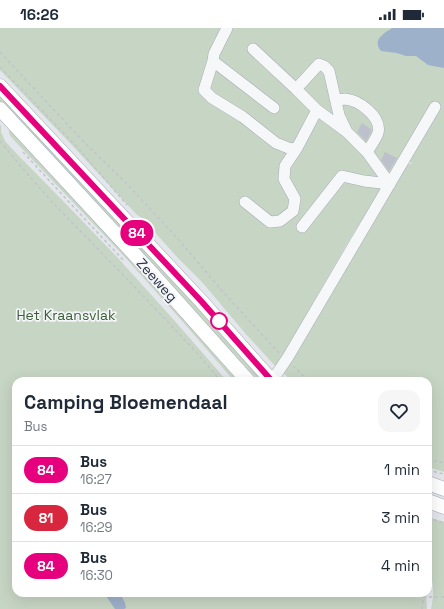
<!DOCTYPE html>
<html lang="en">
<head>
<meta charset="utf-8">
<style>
  :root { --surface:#fff; --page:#f6f6f7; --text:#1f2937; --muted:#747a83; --line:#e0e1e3 }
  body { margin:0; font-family:"Space Grotesk",sans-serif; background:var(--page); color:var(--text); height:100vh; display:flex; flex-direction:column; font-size:15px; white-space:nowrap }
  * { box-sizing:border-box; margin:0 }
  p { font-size:13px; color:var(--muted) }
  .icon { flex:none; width:22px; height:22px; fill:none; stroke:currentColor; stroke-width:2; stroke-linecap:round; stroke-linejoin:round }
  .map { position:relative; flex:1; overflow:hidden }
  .drawer { position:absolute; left:12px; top:349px; width:420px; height:220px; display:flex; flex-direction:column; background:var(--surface); border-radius:12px; box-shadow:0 4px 16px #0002 }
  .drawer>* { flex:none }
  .badge { padding:0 8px; border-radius:13px; font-size:14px; line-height:26px }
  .map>.badge { position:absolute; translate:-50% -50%; box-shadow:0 0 0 2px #fff }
  .round { display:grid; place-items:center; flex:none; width:42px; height:42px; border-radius:12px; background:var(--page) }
  .summary { display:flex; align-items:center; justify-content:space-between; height:68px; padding:0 12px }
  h1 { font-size:19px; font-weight:700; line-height:30px }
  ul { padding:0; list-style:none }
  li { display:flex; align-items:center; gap:12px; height:48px; padding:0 12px; border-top:1px solid var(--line) }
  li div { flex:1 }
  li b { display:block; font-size:15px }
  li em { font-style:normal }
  li .badge { min-width:44px; font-weight:700; text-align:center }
  .status { display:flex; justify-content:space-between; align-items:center; height:28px; padding:0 20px; background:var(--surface); direction:ltr }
  .status svg { height:11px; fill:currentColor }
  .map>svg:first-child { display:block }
  .green { fill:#c7d5c4 }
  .water { fill:#9eb1cb }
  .building { fill:#bdc1cb }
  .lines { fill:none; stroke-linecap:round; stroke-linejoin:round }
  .minor-casing { stroke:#a8acb6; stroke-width:12 }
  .major-casing { stroke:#a2a9b7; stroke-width:15 }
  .path { stroke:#c1c4ca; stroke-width:1.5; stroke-dasharray:3 3; stroke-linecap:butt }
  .minor { stroke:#f6f7f9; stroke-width:11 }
  .major { stroke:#fff; stroke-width:14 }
  .line-casing { stroke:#fff; stroke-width:9 }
  .line { stroke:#e6007e; stroke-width:6 }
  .stop-dot { fill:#fff; stroke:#e6007e; stroke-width:2 }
  .labels { text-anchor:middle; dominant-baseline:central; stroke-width:3.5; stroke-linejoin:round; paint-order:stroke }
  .street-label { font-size:14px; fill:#2b3244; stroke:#f3f5f8 }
  .park-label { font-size:14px; fill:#3d5f38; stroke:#f3f5f8 }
</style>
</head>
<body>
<div class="status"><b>16:26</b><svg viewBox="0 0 49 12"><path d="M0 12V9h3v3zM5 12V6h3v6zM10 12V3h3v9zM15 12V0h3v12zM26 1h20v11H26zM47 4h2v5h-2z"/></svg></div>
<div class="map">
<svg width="444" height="581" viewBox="0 0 444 581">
  <rect width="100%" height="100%" fill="#e3e6eb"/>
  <path class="green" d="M0 0H444V444L428 439V353H291L282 343 395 142 412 135 401 130 351 209 276 339 245 305 202 254 177 229 142 190 137 187 70 115 0 42Z
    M0 65 111 182 262 351V353H259L255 349 0 76Z
    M0 97H1V104L5 113 15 124 65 175 116 228 173 291 227 353H16V565H426L427 581H0Z
    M9 99 245 353H234L183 294 123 227 11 109 9 105Z
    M428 489 444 494V581H431C434 568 434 555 429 543L428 542Z"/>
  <path class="water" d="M392 0H444V40L428 37 416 28H406L397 25 381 23C372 12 383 6 392 0Z
    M104 565H120L125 575 126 580 124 581H115Z"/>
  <path class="building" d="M362 95 371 101V104L366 113 357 104Z
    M385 124 397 130 389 143 381 132Z"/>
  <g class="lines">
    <g class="minor-casing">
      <path id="minor" d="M227 0 214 26 213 33 204 62 212 70 243 89 276 115 291 121 297 120 317 82
        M253 21 296 61 319 36 324 38 329 43 339 87 347 104 367 124 390 156 364 153 342 148 302 199
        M213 33 274 80
        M296 61 317 82 347 104
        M336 73C339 72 342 71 345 71 359 72 382 89 378 105 376 111 370 119 367 124
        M245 174 270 194 280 193 293 183 295 171 284 151 285 138 297 120
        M270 353 278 344 288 329 435 79"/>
    </g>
    <g class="major-casing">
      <path id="major" d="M0 58 202 274 272 353
        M0 81 148 241 248 353
        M428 455 444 461
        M428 473 444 479"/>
    </g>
    <path class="path" d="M0 24 82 112 126 155 178 211 224 265 279 325
      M0 39 77 119 127 177
      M0 113 18 135 52 174 130 254 197 325 221 353
      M23 124 69 174 124 233
      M293 338 309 353
      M428 431 444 435
      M428 442 444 446
      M428 490 444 495
      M423 569H444
      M422 581 423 573V565"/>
    <use href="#minor" class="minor"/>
    <use href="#major" class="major"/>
  </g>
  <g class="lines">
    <g class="line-casing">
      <path id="line" d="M0 58 202 274 272 353"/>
    </g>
    <use href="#line" class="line"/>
  </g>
  <circle class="stop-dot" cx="219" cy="293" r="8"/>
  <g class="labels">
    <g class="street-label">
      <text transform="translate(157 252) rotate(48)">Zeeweg</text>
    </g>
    <g class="park-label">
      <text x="66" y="287">Het Kraansvlak</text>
    </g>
  </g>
</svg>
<b class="badge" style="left:137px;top:205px;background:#e6007e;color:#fff">84</b>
<section class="drawer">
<div class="summary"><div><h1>Camping Bloemendaal</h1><p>Bus</p></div><a class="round"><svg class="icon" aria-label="heart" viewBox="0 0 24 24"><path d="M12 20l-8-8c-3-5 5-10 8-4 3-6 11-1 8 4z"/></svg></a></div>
<ul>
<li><span class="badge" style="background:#e6007e;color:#fff">84</span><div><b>Bus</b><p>16:27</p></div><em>1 min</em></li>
<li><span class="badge" style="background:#d7263d;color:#fff">81</span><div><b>Bus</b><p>16:29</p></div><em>3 min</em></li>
<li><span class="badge" style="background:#e6007e;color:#fff">84</span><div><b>Bus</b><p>16:30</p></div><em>4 min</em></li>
</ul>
</section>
</div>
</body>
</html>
